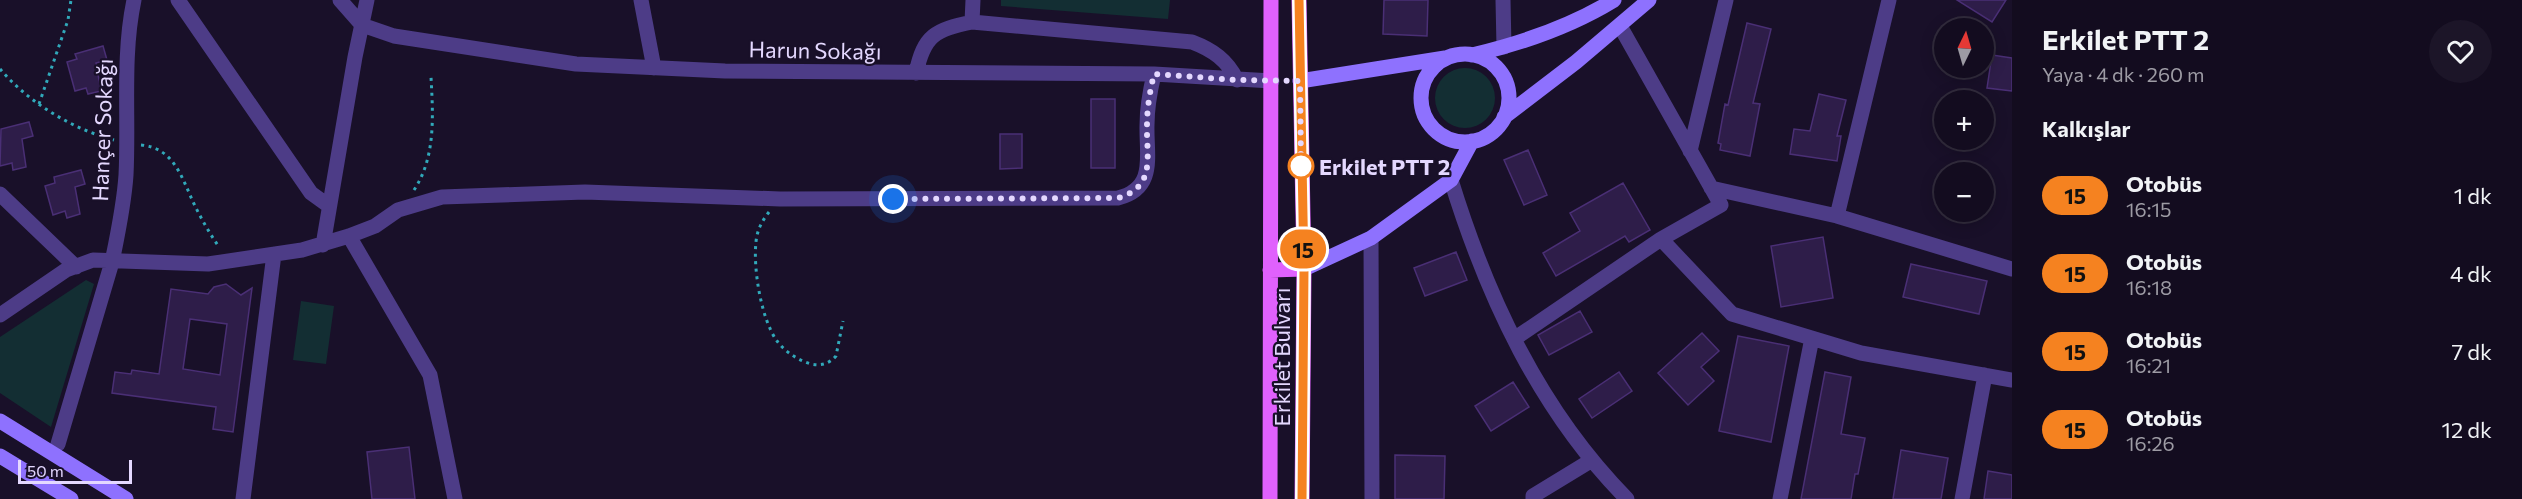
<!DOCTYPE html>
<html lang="tr">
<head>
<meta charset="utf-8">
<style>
  :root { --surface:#130c1f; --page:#1c1528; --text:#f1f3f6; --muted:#9d9ba4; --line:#322c3d }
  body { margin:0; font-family:Commissioner,sans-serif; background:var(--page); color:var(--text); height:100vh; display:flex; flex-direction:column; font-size:22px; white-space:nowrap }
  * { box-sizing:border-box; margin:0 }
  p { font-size:20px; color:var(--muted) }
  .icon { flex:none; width:33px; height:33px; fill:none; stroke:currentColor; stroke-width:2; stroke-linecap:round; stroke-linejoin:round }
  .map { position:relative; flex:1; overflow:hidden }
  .panel { display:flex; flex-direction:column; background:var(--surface); width:510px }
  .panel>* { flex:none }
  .badge { padding:0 12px; border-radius:20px; font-size:21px; line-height:39px }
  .needle { width:39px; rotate:5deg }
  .controls { position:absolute; left:1934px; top:18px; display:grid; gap:12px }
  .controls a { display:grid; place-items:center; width:60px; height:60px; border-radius:50%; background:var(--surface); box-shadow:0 3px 15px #0003,0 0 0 2px var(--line); font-size:30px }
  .scale { position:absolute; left:18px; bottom:15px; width:114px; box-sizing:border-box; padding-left:6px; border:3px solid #e4d8ff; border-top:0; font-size:16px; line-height:21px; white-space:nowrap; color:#e4d8ff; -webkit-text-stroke:4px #191029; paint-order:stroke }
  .you { position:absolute; width:30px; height:30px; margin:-15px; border:4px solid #fff; border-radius:50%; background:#1a73e8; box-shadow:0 0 0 9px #1a73e833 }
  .map>.badge { position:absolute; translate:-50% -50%; box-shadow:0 0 0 3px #fff }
  h2 { padding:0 30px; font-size:22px; line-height:54px }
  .round { display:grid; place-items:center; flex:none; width:63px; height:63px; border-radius:32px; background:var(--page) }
  .headline { display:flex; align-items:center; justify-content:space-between; height:102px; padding:0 30px }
  h1 { font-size:28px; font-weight:700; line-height:45px }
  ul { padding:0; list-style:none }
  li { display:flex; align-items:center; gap:18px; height:78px; padding:0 30px }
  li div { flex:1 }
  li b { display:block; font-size:22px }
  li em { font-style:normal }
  li .badge { min-width:66px; font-weight:700; text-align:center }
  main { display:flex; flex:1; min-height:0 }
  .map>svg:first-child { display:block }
  .green { fill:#132e33 }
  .building { fill:#2e1d49; stroke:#4a2f75; stroke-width:1.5; fill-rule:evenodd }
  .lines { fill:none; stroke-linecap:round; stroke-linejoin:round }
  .path { stroke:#31a9ba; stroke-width:3; stroke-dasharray:3 4.5; stroke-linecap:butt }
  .street { stroke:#4d3c87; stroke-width:15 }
  .secondary { stroke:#8e71fe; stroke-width:15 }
  .primary { stroke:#e061fd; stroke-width:15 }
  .line-casing { stroke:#fff; stroke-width:14 }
  .line { stroke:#f58220; stroke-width:9 }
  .walk { stroke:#e4d8ff; stroke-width:6; stroke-dasharray:0 10.8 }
  .stop-dot { fill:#fff; stroke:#f58220; stroke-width:3 }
  .labels { text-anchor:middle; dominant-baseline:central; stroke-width:4.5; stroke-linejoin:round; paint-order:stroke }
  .street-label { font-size:22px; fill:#e4d8ff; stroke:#191029 }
  .stop-label { font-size:22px; font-weight:bold; fill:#e4d8ff; stroke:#191029; text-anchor:start }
</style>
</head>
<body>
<main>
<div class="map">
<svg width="2012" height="499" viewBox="0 0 2012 499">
  <rect width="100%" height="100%" fill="#191029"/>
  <path class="green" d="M1001 0H1170L1168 19 1001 6Z
    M1435 98a30 30 0 1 1 60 0a30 30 0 1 1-60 0Z
    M86 280 94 284 51 427 0 393V337Z
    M301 301 334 306 326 364 293 360Z"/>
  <path class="building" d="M1384 0H1428L1427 36 1383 34Z
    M1957 0H2006L1992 22Z
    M1747 23 1771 29 1753 103 1760 104 1750 156 1720 150 1721 144 1718 143 1725 104 1728 105Z
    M103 46 107 60 96 63 101 91 88 94 86 88 75 91 67 62 77 59 75 54Z
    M1992 55 2012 58V91L1987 88Z
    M1819 94 1846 100 1837 136H1841L1837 161 1790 154 1794 129 1810 131Z
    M1091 99H1115V168H1091Z
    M29 122 33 136 22 139 26 167 13 170 12 163 0 166 1 129Z
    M1000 134H1022V168L1000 169Z
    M1528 150 1547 195 1524 205 1504 160Z
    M81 170 85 184 75 187 80 214 67 218 65 211 53 215 45 186 55 183 54 177Z
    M1623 183 1650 230 1629 242 1625 236 1556 276 1543 253 1580 231 1570 213Z
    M1823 237 1833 298 1781 307 1771 246Z
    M1456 252 1467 280 1425 296 1414 268Z
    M1911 264 1987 281 1979 314 1903 297Z
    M226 284 241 295 252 288 233 432 213 429 216 407 112 393 115 372 131 374 132 370 159 374 171 289 208 294 214 287ZM190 319 227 324 220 375 183 369Z
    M1580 311 1592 332 1549 355 1538 335Z
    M1702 333 1719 351 1701 367 1714 381 1688 405 1658 373Z
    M1738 336 1789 346 1771 442 1719 431Z
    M1619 372 1632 391 1592 418 1579 399Z
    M1825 372 1851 377 1841 434 1865 438 1858 474H1855L1851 499H1801Z
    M1513 382 1529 407 1491 431 1475 406Z
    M409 447 415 499H372L367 452Z
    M1901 450 1948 458 1941 499H1893Z
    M1395 455 1445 456 1444 499H1395Z
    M1988 471 2012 475V499H1984Z"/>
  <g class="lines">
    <path class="path" d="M0 69C28 102 72 129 114 140
      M39 104 68 20 71 0
      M141 145C175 148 182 179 195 206 202 220 210 234 219 247
      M414 190C436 157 433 115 431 77
      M769 212C762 221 757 230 756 242 753 268 761 319 777 341 785 352 798 360 811 364 821 366 829 364 836 356L843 321"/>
    <path class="street" d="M178 0 311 193 329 206
      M340 0 362 25 394 36 576 64 725 71 1154 74 1272 81
      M641 0 654 68
      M1503 0 1504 47
      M972 22 1192 42C1213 50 1227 60 1237 80
      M916 73C924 35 935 30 972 22L973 0
      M1690 151 1726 0
      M1451 180C1487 297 1540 411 1627 499
      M1711 188 1837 216 2012 269
      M0 194 76 267
      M1837 216 1889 0
      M349 236 430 375 455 499
      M1371 238 1372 499
      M1661 239 1732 314 1861 353 2012 380
      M323 245 355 57 367 0
      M0 315 66 270 93 260 208 264 302 250 349 236 375 226 398 210 442 197 585 192 780 199 1118 198C1157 188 1146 155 1147 125 1147 108 1150 91 1154 74
      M1514 339 1661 239 1721 205 1620 26
      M58 444 112 262C118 233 124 205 126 175 129 117 122 57 134 0
      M243 499 274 254
      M1533 499V496L1592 460
      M1780 499 1812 338
      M1962 499 1985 375"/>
    <path class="secondary" d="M1421 98a44 44 0 1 1 88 0a44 44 0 1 1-88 0Z
      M1472 55C1523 43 1570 27 1614 0
      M1300 81 1445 58
      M1504 117 1576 62 1649 0
      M1304 269 1371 238 1451 180 1472 141
      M0 421 126 499
      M0 456 71 499"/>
    <path class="primary" d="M1299 0 1304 269 1302 499
      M1270 270 1304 269
      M1270 499 1271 0"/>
  </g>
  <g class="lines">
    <g class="line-casing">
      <path id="line" d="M1299 0 1304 269 1302 499"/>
    </g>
    <use href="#line" class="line"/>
    <path class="walk" d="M893 199 1118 198C1157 187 1146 155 1147 125 1147 108 1150 91 1154 74L1237 80 1300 81 1301 166"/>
  </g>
  <circle class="stop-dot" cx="1301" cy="166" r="12"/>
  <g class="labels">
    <g class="street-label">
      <text transform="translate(815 50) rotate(1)">Harun Sokağı</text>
      <text transform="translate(102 130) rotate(-88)">Hançer Sokağı</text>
      <text transform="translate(1281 357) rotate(-90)">Erkilet Bulvarı</text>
    </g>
    <g class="stop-label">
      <text x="1319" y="166">Erkilet PTT 2</text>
    </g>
  </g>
</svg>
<div class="controls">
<a><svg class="needle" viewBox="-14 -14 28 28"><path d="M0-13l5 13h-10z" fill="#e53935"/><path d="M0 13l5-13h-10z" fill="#9d9ba4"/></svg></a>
<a>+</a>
<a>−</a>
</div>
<div class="scale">50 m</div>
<div class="you" style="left:893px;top:199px"></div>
<b class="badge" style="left:1303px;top:249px;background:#f58220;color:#111">15</b>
</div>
<section class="panel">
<div class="headline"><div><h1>Erkilet PTT 2</h1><p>Yaya · 4 dk · 260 m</p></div><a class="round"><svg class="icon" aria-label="heart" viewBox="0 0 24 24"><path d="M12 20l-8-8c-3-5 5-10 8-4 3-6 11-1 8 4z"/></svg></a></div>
<h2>Kalkışlar</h2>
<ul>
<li><span class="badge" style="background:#f58220;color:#111">15</span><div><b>Otobüs</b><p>16:15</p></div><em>1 dk</em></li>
<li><span class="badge" style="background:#f58220;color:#111">15</span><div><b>Otobüs</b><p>16:18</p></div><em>4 dk</em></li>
<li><span class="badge" style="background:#f58220;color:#111">15</span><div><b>Otobüs</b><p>16:21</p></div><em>7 dk</em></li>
<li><span class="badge" style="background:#f58220;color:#111">15</span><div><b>Otobüs</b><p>16:26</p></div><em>12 dk</em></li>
</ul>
</section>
</main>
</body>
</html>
